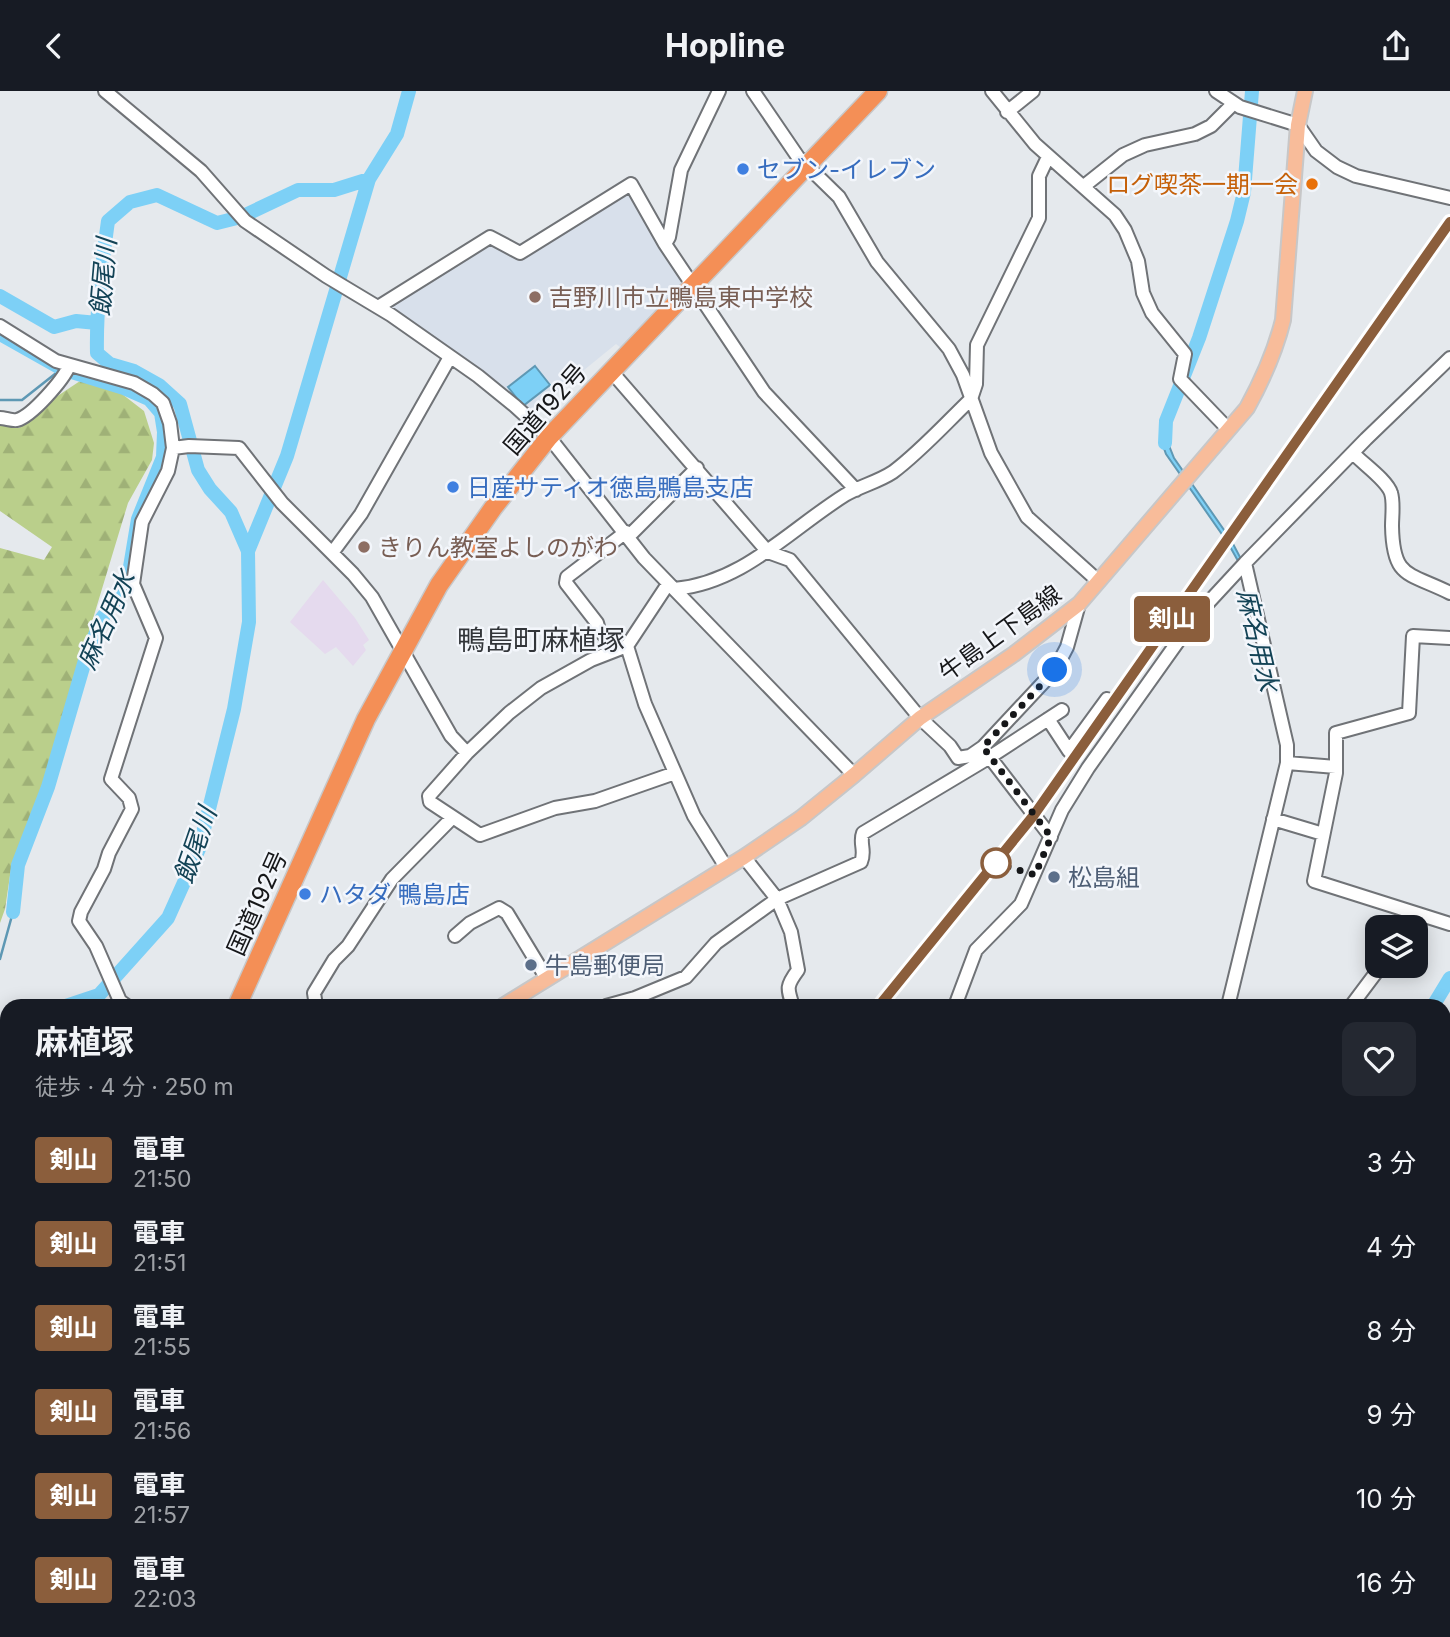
<!DOCTYPE html>
<html lang="ja">
<head>
<meta charset="utf-8">
<style>
  :root { --surface:#171b24; --page:#242831; --text:#f1f3f6; --muted:#9ea1a6 }
  body { margin:0; font-family:Inter,"Noto Sans JP",sans-serif; background:var(--page); color:var(--text); height:100vh; display:flex; flex-direction:column; font-size:26px; white-space:nowrap }
  * { box-sizing:border-box; margin:0 }
  p { font-size:23px; color:var(--muted) }
  .icon { flex:none; width:38px; height:38px; fill:none; stroke:currentColor; stroke-width:2; stroke-linecap:round; stroke-linejoin:round }
  .map { position:relative; flex:1; overflow:hidden }
  .sheet { position:absolute; left:0px; top:908px; width:1451px; height:639px; display:flex; flex-direction:column; background:var(--surface); border-radius:21px 21px 0 0; box-shadow:0 4px 18px #0003 }
  .sheet>* { flex:none }
  .badge { padding:0 14px; border-radius:5px; font-size:24px; line-height:46px }
  .tools { position:absolute; left:1365px; top:824px; display:grid; gap:14px }
  .tools a { display:grid; place-items:center; width:63px; height:63px; border-radius:14px; background:var(--surface); box-shadow:0 4px 18px #0003; font-size:35px }
  .you { position:absolute; width:35px; height:35px; margin:-18px; border:5px solid #fff; border-radius:50%; background:#1a73e8; box-shadow:0 0 0 10px #1a73e833 }
  .map>.badge { position:absolute; translate:-50% -50%; box-shadow:0 0 0 4px #fff }
  .round { display:grid; place-items:center; flex:none; width:74px; height:74px; border-radius:14px; background:var(--page) }
  .head { display:flex; align-items:center; justify-content:space-between; height:119px; padding:0 35px }
  h1 { font-size:33px; font-weight:700; line-height:52px }
  ul { padding:0; list-style:none }
  li { display:flex; align-items:center; gap:21px; height:84px; padding:0 35px }
  li div { flex:1 }
  li b { display:block; font-size:26px }
  li em { font-style:normal }
  li .badge { min-width:77px; font-weight:700; text-align:center }
  header { display:flex; justify-content:space-between; align-items:center; height:91px; padding:0 35px; background:var(--surface); font-size:32px; font-weight:700 }
  .map>svg:first-child { display:block }
  .commercial { fill:#e5daee }
  .built { fill:#d8e0eb }
  .forest { fill:url(#forest-firs) }
  .water { fill:#7dd0f6; stroke:#5e98b4; stroke-width:2 }
  .lines { fill:none; stroke-linecap:round; stroke-linejoin:round }
  .stream { stroke:#5e98b4; stroke-width:2.5 }
  .river { stroke:#7dd0f6; stroke-width:14 }
  .minor-casing { stroke:#707377; stroke-width:16 }
  .major-casing { stroke:#c7c7c8; stroke-width:18 }
  .highway-casing { stroke:#c7c7c8; stroke-width:21 }
  .minor { stroke:#fff; stroke-width:12 }
  .major { stroke:#f8bc9a; stroke-width:14 }
  .highway { stroke:#f48f56; stroke-width:18 }
  .rail { stroke:#838589; stroke-width:2.5; stroke-dasharray:10 5; stroke-linecap:butt }
  .line-casing { stroke:#fff; stroke-width:16 }
  .line { stroke:#8b5e3c; stroke-width:10 }
  .walk { stroke:#161719; stroke-width:7; stroke-dasharray:0 12.6 }
  .shop-dot { fill:#3f7fe0; stroke:#f3f6fb; stroke-width:2.5 }
  .food-dot { fill:#e8710a; stroke:#f3f6fb; stroke-width:2.5 }
  .education-dot { fill:#8d6e63; stroke:#f3f6fb; stroke-width:2.5 }
  .stop-dot { fill:#fff; stroke:#8b5e3c; stroke-width:3.5 }
  .service-dot { fill:#5c6f8a; stroke:#f3f6fb; stroke-width:2.5 }
  .labels { text-anchor:middle; dominant-baseline:central; stroke-width:5; stroke-linejoin:round; paint-order:stroke }
  .shop-label { font-size:24px; fill:#366cbe; stroke:#f3f6fb; text-anchor:start }
  .food-label { font-size:24px; fill:#c56008; stroke:#f3f6fb; text-anchor:end }
  .education-label { font-size:24px; fill:#785e54; stroke:#f3f6fb; text-anchor:start }
  .street-label { font-size:24px; fill:#161719; stroke:#f3f6fb }
  .service-label { font-size:24px; fill:#4e5e75; stroke:#f3f6fb; text-anchor:start }
  .water-label { font-size:26px; font-style:italic; fill:#134356; stroke:#f3f6fb }
  .quarter-label { font-size:28px; fill:#323539; stroke:#f3f6fb }
</style>
</head>
<body>
<header><svg class="icon" aria-label="back" viewBox="0 0 24 24"><path d="M15 5l-7 7 7 7"/></svg>Hopline<svg class="icon" aria-label="share" viewBox="0 0 24 24"><path d="M12 15V3M7 8l5-5 5 5M5 13v7h14v-7"/></svg></header>
<div class="map">
<svg width="1450" height="1546" viewBox="0 0 1450 1546">
  <defs>
    <pattern id="forest-firs" width="22" height="20" patternUnits="userSpaceOnUse" patternTransform="scale(1.75)"><rect width="22" height="20" fill="#bacf8b"/><path d="M5 1l3.5 6h-7zM16 11l3.5 6h-7z" fill="#9fb177"/></pattern>
  </defs>
  <rect width="100%" height="100%" fill="#e5e9ed"/>
  <path class="commercial" d="M323 489 355 527 369 549 363 554 366 559 353 575 336 556 325 563 290 531Z"/>
  <path class="built" d="M624 101 632 104 684 186 679 198 621 257 616 253 530 323 385 215 488 152 500 155 520 169Z
    M1450 124V138L1231 449 1228 444Z
    M1225 448 1228 453 1036 727 885 915H873L1031 721Z"/>
  <path class="forest" d="M80 290 122 303 144 320 154 352 152 369 128 412 46 683 11 778 5 818 0 832V457L44 469 52 456 0 420V334L19 337 47 312Z"/>
  <path class="water" d="M535 275 550 294 523 315 508 296Z
    M1168 332V352L1174 367 1231 449 1241 468 1243 485 1238 470 1228 452 1166 363 1161 349V338Z"/>
  <g class="lines">
    <path class="stream" d="M0 309H22L60 279
      M0 868 13 821"/>
    <path class="river" d="M0 205 54 236 76 230 97 232
      M0 243 62 278 124 297 149 308 161 322 164 341 163 366 138 428 129 482 124 498 102 527 86 566 48 696 18 774 13 821
      M1165 352 1166 330 1199 247 1237 130 1244 101 1252 0
      M248 460 287 365 369 88 397 43 409 0
      M66 915 99 904 168 827 199 758 234 618 249 531 248 460 231 421 210 398 198 379 180 313 159 294 134 280 110 273 97 262C96 217 102 174 108 130L130 111 157 104 217 132 241 126 298 99H334L369 88
      M1433 915 1450 887
      M0 954 7 946
      M1015 1546 1019 1540"/>
    <g class="minor-casing">
      <path id="minor" d="M105 0 201 80 245 130 326 185 391 224 478 285 515 315 549 346 644 467 854 684
        M719 0 681 79 669 146 665 153 764 301 856 399
        M753 0 798 66 839 106 877 171 949 258 963 284 991 362 1027 426 1097 489
        M992 0 1035 53 1115 124 1125 139 1138 170 1143 202 1152 222 1185 263 1180 288 1228 338
        M1216 0 1240 16 1298 34 1316 60 1337 76 1356 85 1450 107
        M1007 21 1033 0
        M1084 95 1123 64 1145 54 1195 43 1211 35 1233 13
        M378 216 490 146 520 162 631 93 665 153
        M0 235 56 270 134 292 153 303 163 312 170 332 173 357 168 380 142 431 133 493 156 547 111 688 129 707 132 718 109 762 104 778 81 821 79 830 96 855 120 910 127 915
        M611 280 768 461 790 469 920 627 950 655 958 667 970 665 983 656 1055 579 1067 556 1079 513
        M0 327C5 327 13 330 17 329 32 325 63 289 69 275
        M173 357 189 355 239 357 282 412 353 483 372 506 451 645 467 662 509 622 541 597 591 569 627 555 668 493
        M1353 362C1362 372 1387 389 1391 402 1394 411 1392 425 1392 435 1393 488 1408 481 1450 502
        M629 445 697 377
        M332 462 361 423 450 266
        M674 498C743 492 789 439 845 404 860 395 878 391 893 381 920 361 947 331 971 308L976 293 977 254 1039 127V85L1048 66
        M1450 547 1413 545 1409 622 1336 642V682L1314 790 1450 833
        M627 555 645 613 694 725 726 776
        M618 558 599 539 597 532 566 492 567 486 626 441
        M1048 628 1069 660 1107 608
        M985 660 1051 746
        M467 662 429 705 430 711 480 744 555 717 595 710 675 682
        M1287 672 1336 676
        M1273 728 1323 743
        M744 766 777 808 791 841 798 879C786 895 787 897 793 915
        M1409 836 1418 823
        M455 845 470 832 499 817 507 822 547 888
        M316 915 314 902 334 869 348 855 392 788 453 726
        M606 915 635 907 686 886 716 852 777 808 861 771C866 760 859 752 863 742L990 666 1062 619
        M955 915 976 859 1021 813 1062 719 1088 677 1184 542 1208 512 1245 472 1366 348 1450 267
        M1228 915 1287 672V654L1245 472
        M1351 915 1381 875
        M0 1086 7 1090
        M1444 1129 1450 1121
        M1444 1153 1450 1158
        M0 1269 7 1253
        M0 1476 7 1480
        M110 1540 120 1546
        M388 1540 395 1546
        M1360 1540 1368 1546
        M50 1546 54 1540
        M559 1546 562 1540
        M770 1546 772 1540
        M914 1546 918 1540
        M1119 1546 1123 1540"/>
    </g>
    <g class="major-casing">
      <path id="major" d="M503 915 744 766 801 727 854 684 920 627 1014 563 1079 513 1247 317C1263 288 1275 261 1283 229L1298 34 1305 0
        M1444 1528 1450 1520
        M1429 1546 1434 1540"/>
    </g>
    <g class="highway-casing">
      <path id="highway" d="M237 915 366 628 439 494 493 417 549 346 878 0
        M0 1423 7 1407"/>
    </g>
    <use href="#minor" class="minor"/>
    <use href="#major" class="major"/>
    <use href="#highway" class="highway"/>
    <path class="rail" d="M879 915 1034 724 1450 131
      M372 1546 376 1540"/>
  </g>
  <g class="lines">
    <g class="line-casing">
      <path id="line" d="M879 915 1034 724 1450 131"/>
    </g>
    <use href="#line" class="line"/>
    <path class="walk" d="M996 772 1035 784 1051 746 983 656 1055 579"/>
  </g>
  <g class="shop-dot">
    <circle cx="743" cy="78" r="7"/>
    <circle cx="453" cy="396" r="7"/>
    <circle cx="305" cy="803" r="7"/>
  </g>
  <circle class="food-dot" cx="1312" cy="93" r="7"/>
  <g class="education-dot">
    <circle cx="535" cy="206" r="7"/>
    <circle cx="364" cy="456" r="7"/>
  </g>
  <circle class="stop-dot" cx="996" cy="772" r="14"/>
  <g class="service-dot">
    <circle cx="1054" cy="786" r="7"/>
    <circle cx="531" cy="874" r="7"/>
  </g>
  <g class="labels">
    <g class="shop-label">
      <text x="757" y="78">セブン-イレブン</text>
      <text x="467" y="396">日産サティオ徳島鴨島支店</text>
      <text x="319" y="803">ハタダ 鴨島店</text>
    </g>
    <g class="food-label">
      <text x="1298" y="93">ログ喫茶一期一会</text>
    </g>
    <g class="education-label">
      <text x="549" y="206">吉野川市立鴨島東中学校</text>
      <text x="378" y="456">きりん教室よしのがわ</text>
    </g>
    <g class="street-label">
      <text transform="translate(545 318) rotate(-49)">国道192号</text>
      <text transform="translate(1000 542) rotate(-36)">牛島上下島線</text>
      <text transform="translate(257 812) rotate(-66)">国道192号</text>
    </g>
    <g class="service-label">
      <text x="1068" y="786">松島組</text>
      <text x="545" y="874">牛島郵便局</text>
    </g>
    <g class="water-label">
      <text transform="translate(103 186) rotate(-85)">飯尾川</text>
      <text transform="translate(106 529) rotate(-66)">麻名用水</text>
      <text transform="translate(1258 549) rotate(77)">麻名用水</text>
      <text transform="translate(195 754) rotate(-71)">飯尾川</text>
    </g>
    <g class="quarter-label">
      <text x="541" y="549">鴨島町麻植塚</text>
    </g>
  </g>
</svg>
<div class="tools">
<a><svg class="icon" aria-label="layers" viewBox="0 0 24 24"><path d="M12 4l9 5-9 5-9-5zM3 14l9 5 9-5"/></svg></a>
</div>
<div class="you" style="left:1055px;top:579px"></div>
<b class="badge" style="left:1172px;top:528px;background:#8b5e3c;color:#fff">剣山</b>
<section class="sheet">
<div class="head"><div><h1>麻植塚</h1><p>徒歩 · 4 分 · 250 m</p></div><a class="round"><svg class="icon" aria-label="heart" viewBox="0 0 24 24"><path d="M12 20l-8-8c-3-5 5-10 8-4 3-6 11-1 8 4z"/></svg></a></div>
<ul>
<li><span class="badge" style="background:#8b5e3c;color:#fff">剣山</span><div><b>電車</b><p>21:50</p></div><em>3 分</em></li>
<li><span class="badge" style="background:#8b5e3c;color:#fff">剣山</span><div><b>電車</b><p>21:51</p></div><em>4 分</em></li>
<li><span class="badge" style="background:#8b5e3c;color:#fff">剣山</span><div><b>電車</b><p>21:55</p></div><em>8 分</em></li>
<li><span class="badge" style="background:#8b5e3c;color:#fff">剣山</span><div><b>電車</b><p>21:56</p></div><em>9 分</em></li>
<li><span class="badge" style="background:#8b5e3c;color:#fff">剣山</span><div><b>電車</b><p>21:57</p></div><em>10 分</em></li>
<li><span class="badge" style="background:#8b5e3c;color:#fff">剣山</span><div><b>電車</b><p>22:03</p></div><em>16 分</em></li>
</ul>
</section>
</div>
</body>
</html>
